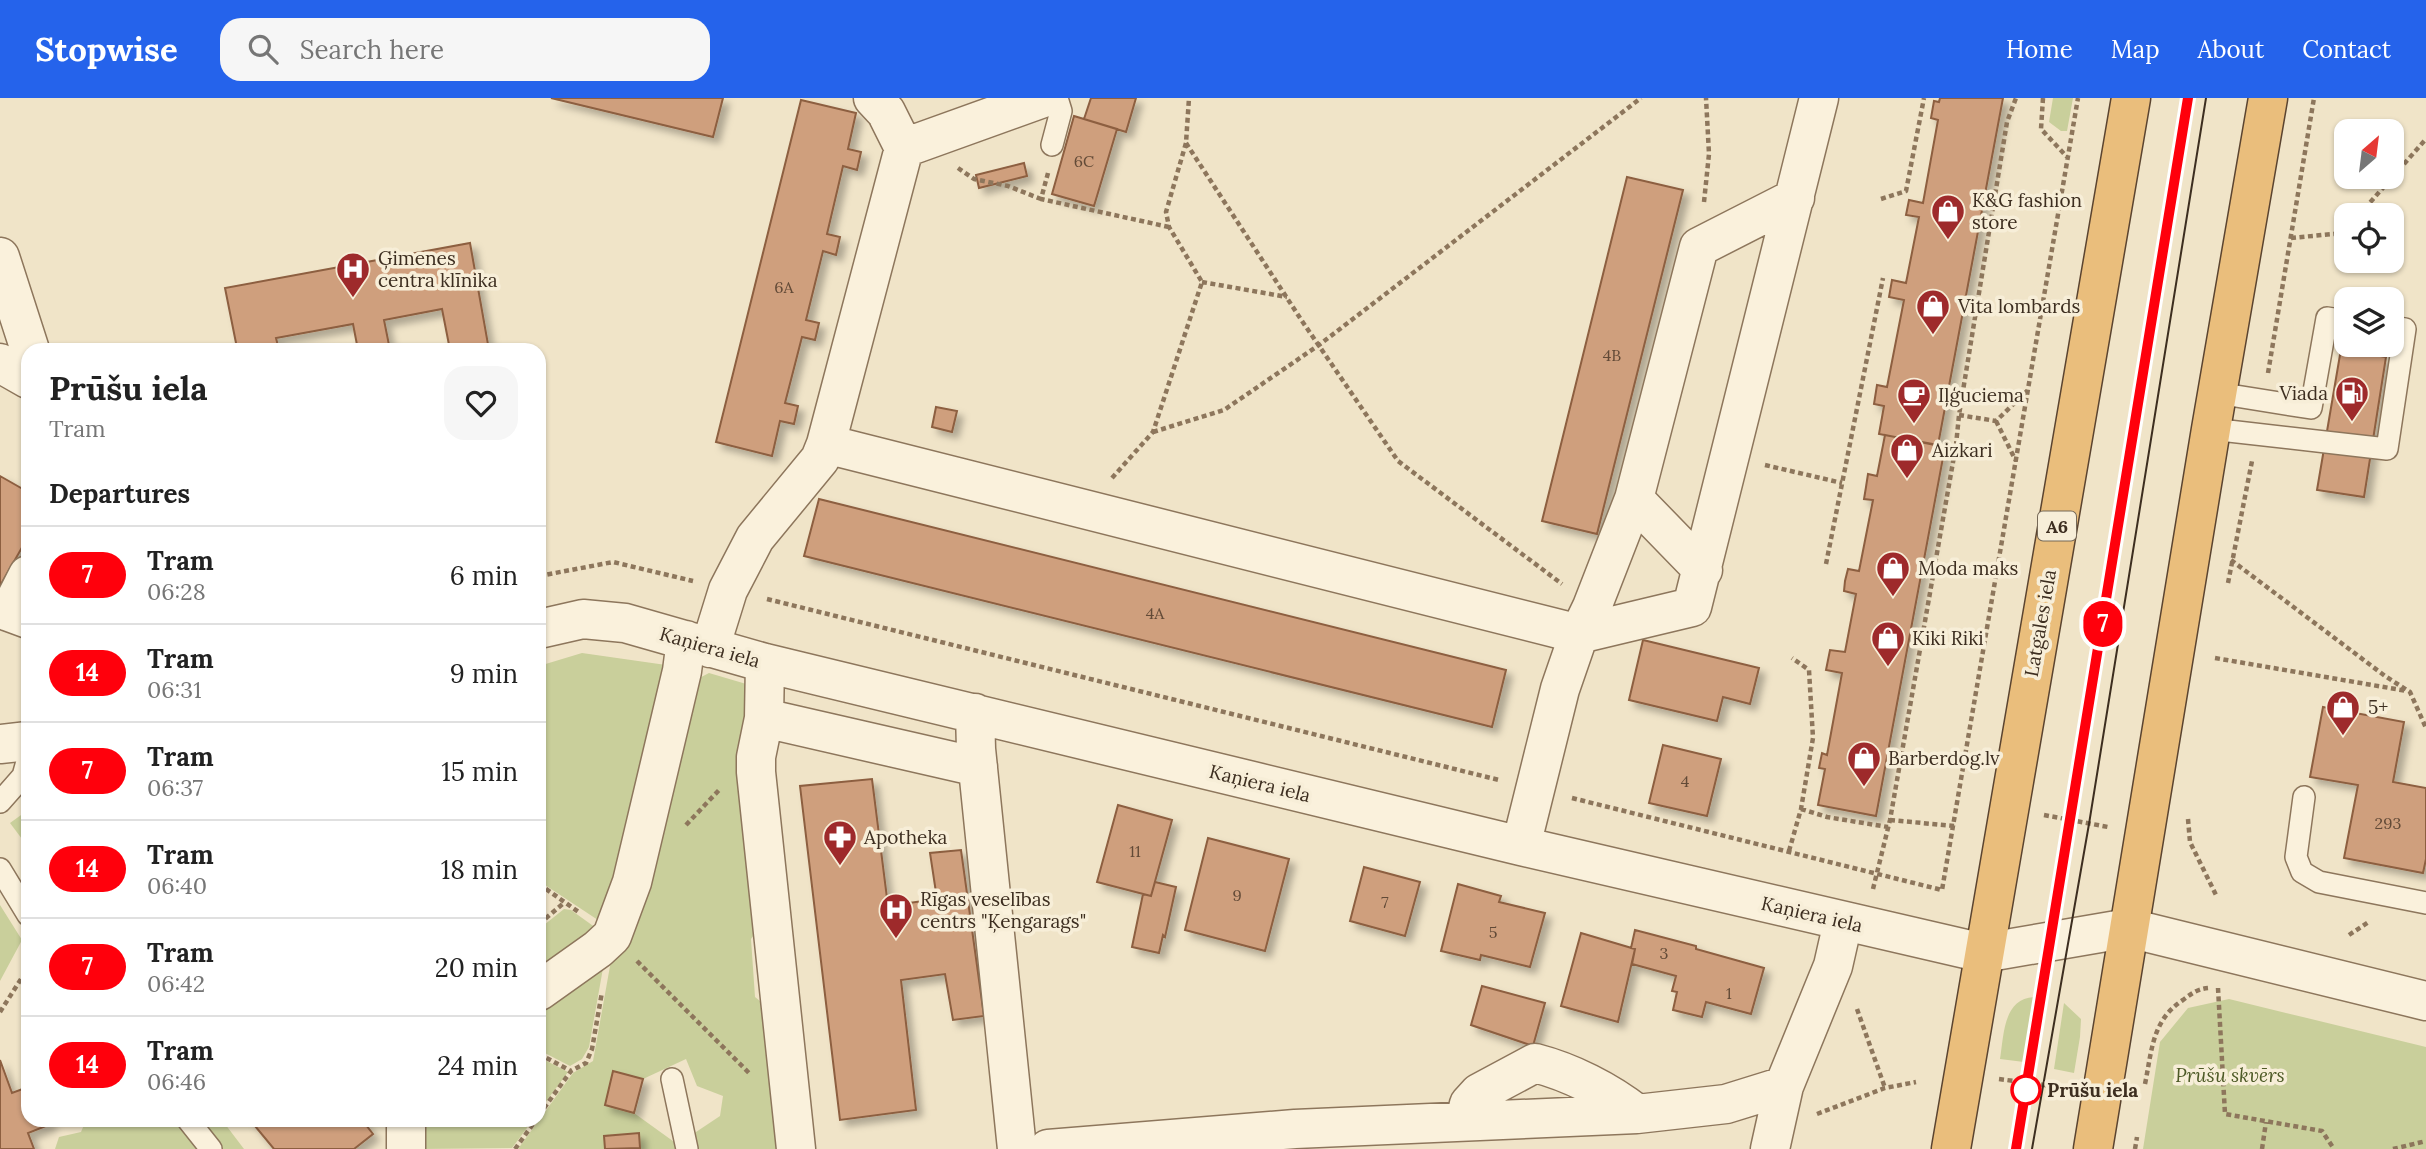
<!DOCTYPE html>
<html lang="en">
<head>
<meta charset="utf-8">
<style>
  :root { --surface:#fff; --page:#f6f6f6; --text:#222; --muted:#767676; --line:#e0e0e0; --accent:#2563eb }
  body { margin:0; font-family:Lora,serif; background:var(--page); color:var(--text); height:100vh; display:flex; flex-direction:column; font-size:26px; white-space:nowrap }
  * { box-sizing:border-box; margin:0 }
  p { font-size:23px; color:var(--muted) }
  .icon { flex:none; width:38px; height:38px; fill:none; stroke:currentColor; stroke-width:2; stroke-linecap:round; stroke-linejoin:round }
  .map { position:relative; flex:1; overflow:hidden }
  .panel { position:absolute; left:21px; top:245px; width:525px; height:784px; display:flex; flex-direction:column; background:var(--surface); border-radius:21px; box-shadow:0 2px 5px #0004 }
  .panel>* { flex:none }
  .badge { padding:0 14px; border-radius:23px; font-size:24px; line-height:46px }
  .needle { width:46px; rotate:28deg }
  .buttons { position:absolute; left:2334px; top:21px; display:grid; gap:14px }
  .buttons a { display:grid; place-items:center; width:70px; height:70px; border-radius:14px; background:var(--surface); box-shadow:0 2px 5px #0004; font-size:35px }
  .map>.badge { position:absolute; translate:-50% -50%; box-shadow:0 0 0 4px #fff }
  h2 { padding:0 28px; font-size:26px; line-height:63px }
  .round { display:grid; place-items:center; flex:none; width:74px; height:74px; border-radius:21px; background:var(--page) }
  .head { display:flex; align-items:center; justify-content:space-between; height:119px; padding:0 28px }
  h1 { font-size:33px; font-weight:800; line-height:52px }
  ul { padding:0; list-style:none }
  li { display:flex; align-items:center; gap:21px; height:98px; padding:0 28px; border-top:2px solid var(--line) }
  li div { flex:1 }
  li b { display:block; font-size:26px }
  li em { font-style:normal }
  li .badge { min-width:77px; font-weight:700; text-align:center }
  header { display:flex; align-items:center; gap:42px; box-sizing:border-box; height:98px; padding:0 35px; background:var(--accent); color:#fff }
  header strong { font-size:33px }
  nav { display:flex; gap:38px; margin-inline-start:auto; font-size:24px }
  .search { width:490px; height:63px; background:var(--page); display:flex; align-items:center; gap:18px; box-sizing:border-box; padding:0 24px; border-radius:21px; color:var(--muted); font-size:26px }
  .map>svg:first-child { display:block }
  .green { fill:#c9cf9b }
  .building { fill:#cf9f7d; stroke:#8d5f41; stroke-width:2; filter:url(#shadow) }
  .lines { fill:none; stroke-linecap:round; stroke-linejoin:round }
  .service-casing { stroke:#8d765c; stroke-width:24 }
  .minor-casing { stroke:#8d765c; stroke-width:41 }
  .tertiary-casing { stroke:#8d765c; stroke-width:41 }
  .trunk-casing { stroke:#5b4430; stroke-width:41 }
  .path { stroke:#8d765c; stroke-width:4.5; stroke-dasharray:5 3.5; stroke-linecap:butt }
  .service { stroke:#faf1dc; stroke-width:21 }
  .minor { stroke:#faf1dc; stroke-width:38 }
  .tertiary { stroke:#faf1dc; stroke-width:38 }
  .trunk { stroke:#eabe7c; stroke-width:38 }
  .tram { stroke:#3d2e20; stroke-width:2 }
  .line-casing { stroke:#fff; stroke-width:16 }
  .line { stroke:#ff000c; stroke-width:10 }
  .stop-dot { fill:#fff; stroke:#ff000c; stroke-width:3.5 }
  .labels { text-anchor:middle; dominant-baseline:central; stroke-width:7; stroke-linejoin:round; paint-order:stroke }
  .number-label { font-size:16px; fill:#624a37 }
  .shield { fill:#f7eed8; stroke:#756857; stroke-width:2 }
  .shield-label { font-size:18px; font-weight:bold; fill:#3d2e20 }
  .poi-label { font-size:19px; fill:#3d2e20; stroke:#f7eed8; text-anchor:start }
  .street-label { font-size:19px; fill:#3d2e20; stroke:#f7eed8 }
  .park-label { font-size:19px; font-style:italic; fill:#4d5a26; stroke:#f7eed8 }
  .stop-label { font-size:19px; font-weight:bold; fill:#3d2e20; stroke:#f7eed8; text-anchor:start }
</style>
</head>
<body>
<header>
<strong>Stopwise</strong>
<div class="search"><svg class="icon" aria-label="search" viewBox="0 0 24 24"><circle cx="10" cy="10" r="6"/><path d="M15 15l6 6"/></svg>Search here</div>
<nav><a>Home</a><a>Map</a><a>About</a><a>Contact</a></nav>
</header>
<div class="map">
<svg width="2426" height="1051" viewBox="0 0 2426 1051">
  <defs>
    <filter id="shadow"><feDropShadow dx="6" dy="6" stdDeviation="3.5" flood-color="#0004"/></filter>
  </defs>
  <rect width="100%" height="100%" fill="#f0e4c8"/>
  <path class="green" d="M2053 0H2073L2067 33H2061L2049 24Z
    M582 555 666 567 604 826 539 783V568Z
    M709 575 753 588 763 824 751 841 755 899 775 915 786 1051H695L693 1036 720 1018 723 998 697 988 686 961 643 981 613 973 605 1007 634 1015 677 1046 678 1051H518L573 975 593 963 612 857 688 586Z
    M28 712V749L10 725Z
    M0 807 22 842 0 883Z
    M564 811 571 812 603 835 539 883V831Z
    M605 859 589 949 582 961 570 968 539 952V903Z
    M2035 899 2024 964 2000 961C2004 937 2003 900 2035 899Z
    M2229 901 2426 949V1051H2143L2160 944 2188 910Z
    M2064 905 2081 921 2080 939 2074 975 2054 971Z
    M539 959 568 974 539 1013Z
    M86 1022H222L244 1051H55L59 1039 81 1034Z
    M420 1022H533L512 1050 420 1051Z"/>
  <path class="building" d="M551 0H723L713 39Z
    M1091 0H1136L1126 34 1084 21Z
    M1940 0H2003L1938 347 1879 336 1884 308 1874 306 1877 287 1887 289 1904 202 1889 199 1892 182 1906 185 1919 119 1906 117 1909 102 1923 105 1938 22 1931 20 1934 3 1939 4Z
    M801 2 856 15 848 51 861 54 857 72 843 68 827 136 840 139 836 157 823 153 806 222 819 225 815 242 802 239 785 305 798 308 794 326 780 323 772 358 716 344Z
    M1074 18 1117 31 1094 108 1052 96Z
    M1024 65 1027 78 979 90 976 77Z
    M1627 79 1683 92 1597 436 1542 423Z
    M470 145 489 252H450L442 211 384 222 390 252H358L353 226 276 240 279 252 237 250 225 190Z
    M2341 251 2386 259 2364 399 2317 392Z
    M936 309 957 313 952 334 932 329Z
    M1885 337 1945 349 1876 718 1818 707 1825 671 1819 670 1822 655 1827 657 1842 575 1826 572 1830 552 1845 554 1856 496 1844 493 1845 483 1848 471 1859 473 1873 402 1864 401 1866 389 1868 376 1877 378Z
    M0 378 28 394V439L0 488Z
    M819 401 1506 572 1492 629 804 458Z
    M1643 542 1759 570 1750 606 1723 599 1717 623 1629 602Z
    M2323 609 2404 624 2393 684 2426 690V761L2423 775 2344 760 2358 687 2310 679Z
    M1663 647 1721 661 1707 718 1649 705Z
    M872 681 888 808 937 801 930 755 961 752 984 918 953 922 945 876 901 882 916 1012 840 1022 800 688Z
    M1118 707 1172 722 1151 798 1097 784Z
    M1208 740 1289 761 1265 853 1185 832Z
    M1364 769 1420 784 1405 838 1350 823Z
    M1155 784 1176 789 1165 839 1163 837 1159 855 1132 849 1143 796 1151 798Z
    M1458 786 1501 798 1499 804 1545 815 1530 869 1481 857 1480 862 1441 853Z
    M1635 832 1696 848V851L1764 870 1751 916 1706 904 1702 919 1673 912 1677 894 1672 893 1676 878 1632 866 1635 851 1631 850Z
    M1581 835 1635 851 1618 924 1561 908Z
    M1482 888 1545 905 1533 948 1471 927Z
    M0 962 12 995 28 989V1022H49L51 1026 28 1035 34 1051H0Z
    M613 973 643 981 634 1015 605 1007Z
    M250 1022H356L358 1025 362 1022 373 1036 354 1051H274Z
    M639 1035 640 1050 605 1051 604 1038Z"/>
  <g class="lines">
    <g class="service-casing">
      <path id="service" d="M1052 47 1061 13 1057 0
        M2217 295 2311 310 2327 220 2347 223
        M2211 331 2387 351 2405 231 2392 229
        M2304 699 2296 759 2302 774 2319 784 2426 805
        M0 704 23 678 28 660
        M0 771 28 817
        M672 981 687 1051
        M188 1022 211 1051"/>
    </g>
    <g class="minor-casing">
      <path id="minor" d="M873 0 886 14 904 50
        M0 159 30 252
        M0 265 28 281
        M826 346 1579 536 1592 509 1634 401 1699 149 1795 100
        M1634 401 1703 472
        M28 477 9 514 28 521
        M539 531 583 521 625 525 765 565 1521 748 1983 855
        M710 550 728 492 755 440 820 361 826 346 904 50 1043 0
        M765 565 764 620 756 659V674L796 1051
        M975 615 976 651 1017 1051
        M764 620 978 669
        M0 646 28 643
        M1521 748 1560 591 1579 536 1692 509 1819 0
        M539 893 598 851 612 838 632 784 682 573 686 542
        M406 1022V1051
        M1465 1023 1469 1006 1479 995 1535 965C1570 974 1608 993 1637 1016
        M1048 1051 1295 1031 1637 1016 1726 1006 1784 988
        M1770 1051 1784 988 1833 868 1843 824"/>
    </g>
    <g class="tertiary-casing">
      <path id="tertiary" d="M1983 855 2129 830 2426 903"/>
    </g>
    <g class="trunk-casing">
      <path id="trunk" d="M1951 1051 2131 0
        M2093 1051 2211 331 2268 0"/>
    </g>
    <path class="path" d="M2043 0 2041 31 2068 60
      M1186 45 1302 223 1398 363 1562 486
      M958 70 974 81 1008 88 1041 101
      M1048 75 1041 101 1169 129
      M1881 101 1906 93 1924 0
      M1704 104 1709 56 1706 0
      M2359 117 2426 41
      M2291 140 2343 135 2347 131
      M1202 184 1287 199
      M2268 275 2314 0
      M1959 317 1996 323 2029 291
      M1996 323 2016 363
      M1153 334 1224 312 1319 247 1641 0
      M1765 367 1842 385
      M1112 380 1153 334 1202 184 1169 129 1166 114 1186 45 1189 0
      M2231 462 2385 578 2410 594 2426 630
      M1826 466 1883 180
      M539 478 613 464 693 483
      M2228 485 2252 363
      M767 501 1499 682
      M2215 560 2407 593
      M1572 700 1942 792 2078 0
      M1801 711 1827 719 1888 729
      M2044 717 2108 729
      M2188 721 2190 744 2217 799
      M1890 722 1954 728
      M686 727 720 691
      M1789 753 1801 711 1813 640 1809 572 1792 560
      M539 786 580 815
      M1873 791 1890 722 1956 347 1959 317 2007 24 2016 0
      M539 826 565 804
      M2349 837 2370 823
      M637 863 750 976
      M2218 890 2225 1016 2322 1033 2334 1051
      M1857 911 1885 990
      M0 914 28 870
      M539 956 571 973
      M1999 981 2067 990
      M2145 986C2152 952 2152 922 2183 902 2191 896 2197 891 2208 890
      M1817 1016 1885 990 1916 984
      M539 1017 571 973 586 965 592 951 602 894
      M515 1051 536 1022
      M2135 1051 2137 1039
      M2262 1051 2266 1024
      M2393 1051 2426 1043"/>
    <use href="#service" class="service"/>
    <use href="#minor" class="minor"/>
    <use href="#tertiary" class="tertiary"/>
    <use href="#trunk" class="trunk"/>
    <path class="tram" d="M2016 1051 2188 0
      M2032 1051 2089 726 2206 0"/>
  </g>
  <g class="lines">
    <g class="line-casing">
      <path id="line" d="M2016 1051 2188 0"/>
    </g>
    <use href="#line" class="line"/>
  </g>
  <defs>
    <g id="shop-pin" transform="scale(1.75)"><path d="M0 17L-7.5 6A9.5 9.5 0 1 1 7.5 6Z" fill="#9e2a2b" stroke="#f7eed8"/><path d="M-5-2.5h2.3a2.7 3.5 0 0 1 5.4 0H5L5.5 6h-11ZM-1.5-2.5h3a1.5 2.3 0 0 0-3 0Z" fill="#fff"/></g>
    <g id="hospital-pin" transform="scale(1.75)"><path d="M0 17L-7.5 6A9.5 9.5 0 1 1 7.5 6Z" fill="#9e2a2b" stroke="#f7eed8"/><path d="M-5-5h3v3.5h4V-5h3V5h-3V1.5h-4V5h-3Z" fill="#fff"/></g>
    <g id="fuel-pin" transform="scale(1.75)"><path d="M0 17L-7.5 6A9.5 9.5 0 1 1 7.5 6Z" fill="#9e2a2b" stroke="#f7eed8"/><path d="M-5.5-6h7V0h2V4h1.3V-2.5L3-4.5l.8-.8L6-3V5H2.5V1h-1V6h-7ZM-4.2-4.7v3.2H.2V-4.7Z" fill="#fff"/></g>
    <g id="cafe-pin" transform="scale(1.75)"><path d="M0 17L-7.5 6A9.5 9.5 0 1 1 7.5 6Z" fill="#9e2a2b" stroke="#f7eed8"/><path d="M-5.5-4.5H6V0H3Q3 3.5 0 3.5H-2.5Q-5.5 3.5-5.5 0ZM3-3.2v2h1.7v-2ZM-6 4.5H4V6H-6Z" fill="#fff"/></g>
    <g id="pharmacy-pin" transform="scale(1.75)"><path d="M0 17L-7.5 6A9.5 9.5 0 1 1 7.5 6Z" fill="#9e2a2b" stroke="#f7eed8"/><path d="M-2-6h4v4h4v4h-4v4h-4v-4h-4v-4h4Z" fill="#fff"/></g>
  </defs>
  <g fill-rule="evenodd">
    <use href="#shop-pin" x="1948" y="113"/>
    <use href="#hospital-pin" x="353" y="171"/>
    <use href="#shop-pin" x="1933" y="208"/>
    <use href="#fuel-pin" x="2352" y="295"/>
    <use href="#cafe-pin" x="1914" y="297"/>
    <use href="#shop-pin" x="1907" y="352"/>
    <use href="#shop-pin" x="1893" y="470"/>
    <use href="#shop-pin" x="1888" y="540"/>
    <use href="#shop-pin" x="2343" y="609"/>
    <use href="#shop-pin" x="1864" y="660"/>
    <use href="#pharmacy-pin" x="840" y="739"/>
    <use href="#hospital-pin" x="896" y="812"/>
  </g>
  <circle class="stop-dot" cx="2026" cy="992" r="14"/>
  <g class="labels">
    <g class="number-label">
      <text x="1084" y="63">6C</text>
      <text x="784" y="189">6A</text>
      <text x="1612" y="257">4B</text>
      <text x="1155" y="515">4A</text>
      <text x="1685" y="683">4</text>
      <text x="2388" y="725">293</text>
      <text x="1135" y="753">11</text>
      <text x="1237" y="797">9</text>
      <text x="1385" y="804">7</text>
      <text x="1493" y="834">5</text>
      <text x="1664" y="855">3</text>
      <text x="1729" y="895">1</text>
    </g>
    <rect class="shield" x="2038" y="413.5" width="38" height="29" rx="5"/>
    <g class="shield-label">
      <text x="2057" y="428">A6</text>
    </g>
    <g class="poi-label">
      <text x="1972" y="102">K&amp;G fashion<tspan x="1972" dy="22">store</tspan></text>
      <text x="378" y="160">Ģimenes<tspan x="378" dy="22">centra klīnika</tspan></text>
      <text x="1958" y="208">Vita lombards</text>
      <text x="2328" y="295" text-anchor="end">Viada</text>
      <text x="1938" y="297">Iļģuciema</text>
      <text x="1932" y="352">Aizkari</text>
      <text x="1918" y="470">Moda maks</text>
      <text x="1912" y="540">Kiki Riki</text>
      <text x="2368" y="609">5+</text>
      <text x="1888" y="660">Barberdog.lv</text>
      <text x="864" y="739">Apotheka</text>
      <text x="920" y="801">Rīgas veselības<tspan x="920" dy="22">centrs "Ķengarags"</tspan></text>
    </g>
    <g class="street-label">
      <text transform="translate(2040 525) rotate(-80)">Latgales iela</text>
      <text transform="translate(710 549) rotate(16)">Kaņiera iela</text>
      <text transform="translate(1260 685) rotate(14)">Kaņiera iela</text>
      <text transform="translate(1812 816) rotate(13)">Kaņiera iela</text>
    </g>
    <g class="park-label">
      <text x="2230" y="977">Prūšu skvērs</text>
    </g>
    <g class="stop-label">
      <text x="2047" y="992">Prūšu iela</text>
    </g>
  </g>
</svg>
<div class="buttons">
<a><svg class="needle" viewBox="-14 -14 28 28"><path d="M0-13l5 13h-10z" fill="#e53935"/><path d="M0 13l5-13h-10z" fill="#767676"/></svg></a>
<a><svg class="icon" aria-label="locate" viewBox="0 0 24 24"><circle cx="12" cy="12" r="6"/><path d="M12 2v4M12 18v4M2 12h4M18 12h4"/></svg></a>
<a><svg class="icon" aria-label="layers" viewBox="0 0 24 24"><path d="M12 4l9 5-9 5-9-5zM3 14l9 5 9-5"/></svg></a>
</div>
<b class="badge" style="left:2103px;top:526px;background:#ff000c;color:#fff">7</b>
<section class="panel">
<div class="head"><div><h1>Prūšu iela</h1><p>Tram</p></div><a class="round"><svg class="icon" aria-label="heart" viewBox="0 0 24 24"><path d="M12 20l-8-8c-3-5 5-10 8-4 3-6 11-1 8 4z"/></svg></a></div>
<h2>Departures</h2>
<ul>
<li><span class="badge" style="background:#ff000c;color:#fff">7</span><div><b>Tram</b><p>06:28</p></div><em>6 min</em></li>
<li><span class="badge" style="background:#ff000c;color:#fff">14</span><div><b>Tram</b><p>06:31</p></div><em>9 min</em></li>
<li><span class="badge" style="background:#ff000c;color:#fff">7</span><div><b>Tram</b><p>06:37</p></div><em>15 min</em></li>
<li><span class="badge" style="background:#ff000c;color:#fff">14</span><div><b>Tram</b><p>06:40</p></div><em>18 min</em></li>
<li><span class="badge" style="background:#ff000c;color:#fff">7</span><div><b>Tram</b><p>06:42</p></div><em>20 min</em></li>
<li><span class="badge" style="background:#ff000c;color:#fff">14</span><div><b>Tram</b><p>06:46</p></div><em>24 min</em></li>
</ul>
</section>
</div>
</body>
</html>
